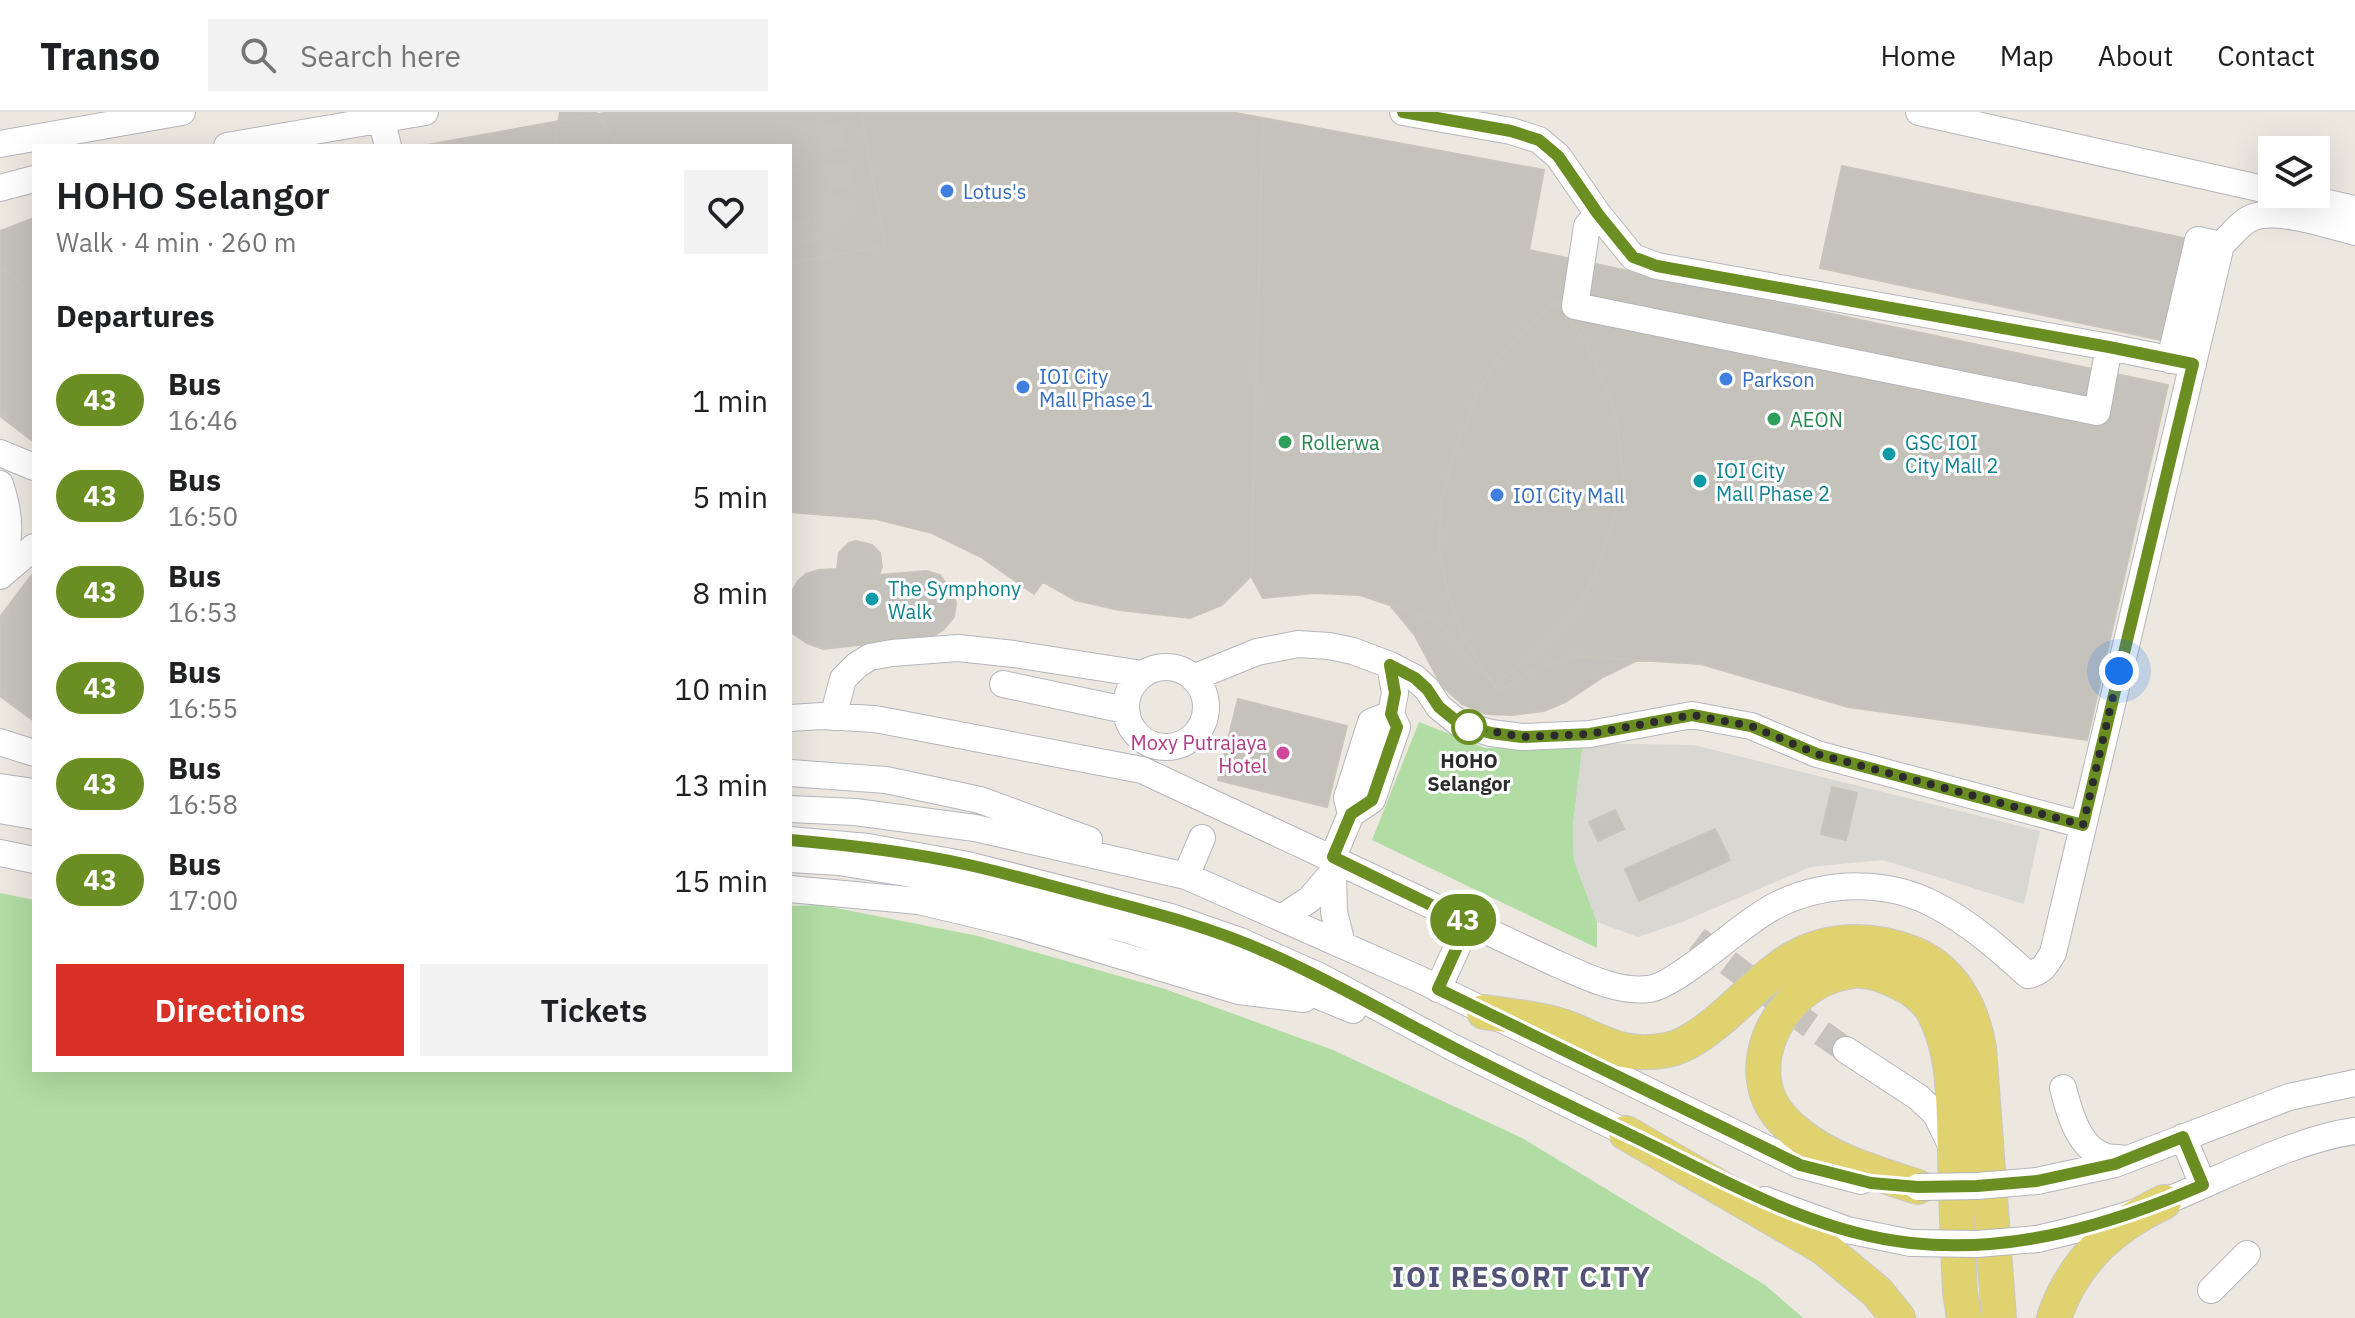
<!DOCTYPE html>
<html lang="en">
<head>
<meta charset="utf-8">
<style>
  :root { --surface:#fff; --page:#f2f2f2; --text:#202124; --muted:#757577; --line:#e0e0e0; --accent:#d93025 }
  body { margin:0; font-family:"IBM Plex Sans",sans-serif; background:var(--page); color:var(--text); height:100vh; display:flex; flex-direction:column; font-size:30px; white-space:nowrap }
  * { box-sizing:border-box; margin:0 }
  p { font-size:26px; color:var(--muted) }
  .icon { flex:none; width:44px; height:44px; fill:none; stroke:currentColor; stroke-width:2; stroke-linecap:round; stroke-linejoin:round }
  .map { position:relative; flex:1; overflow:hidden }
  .details { position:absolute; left:32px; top:32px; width:760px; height:928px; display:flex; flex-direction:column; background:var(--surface); border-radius:0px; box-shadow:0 8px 32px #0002 }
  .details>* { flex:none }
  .badge { padding:0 16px; border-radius:26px; font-size:28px; line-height:52px }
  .fabs { position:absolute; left:2258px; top:24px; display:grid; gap:16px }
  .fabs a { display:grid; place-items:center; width:72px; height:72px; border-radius:0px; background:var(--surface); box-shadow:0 8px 32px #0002; font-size:40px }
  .you { position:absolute; width:40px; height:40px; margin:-20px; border:6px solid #fff; border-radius:50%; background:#1a73e8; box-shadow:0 0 0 12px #1a73e833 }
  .map>.badge { position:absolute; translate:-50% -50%; box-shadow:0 0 0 4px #fff }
  h2 { padding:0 24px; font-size:30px; line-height:72px }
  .round { display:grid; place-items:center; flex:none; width:84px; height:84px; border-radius:0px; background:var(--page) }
  .head { display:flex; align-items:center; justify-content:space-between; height:136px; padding:0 24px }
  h1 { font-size:38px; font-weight:600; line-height:60px }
  .action { display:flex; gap:16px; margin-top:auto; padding:16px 24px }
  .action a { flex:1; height:92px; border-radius:0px; background:var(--accent); color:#fff; font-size:32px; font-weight:600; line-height:92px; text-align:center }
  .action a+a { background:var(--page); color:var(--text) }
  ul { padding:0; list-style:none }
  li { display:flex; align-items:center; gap:24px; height:96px; padding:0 24px }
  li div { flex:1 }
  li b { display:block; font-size:30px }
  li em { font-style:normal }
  li .badge { min-width:88px; font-weight:700; text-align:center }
  header { display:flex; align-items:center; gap:48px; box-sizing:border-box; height:112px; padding:0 40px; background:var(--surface); border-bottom:2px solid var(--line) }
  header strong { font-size:38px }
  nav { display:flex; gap:44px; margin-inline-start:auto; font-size:28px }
  .search { width:560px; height:72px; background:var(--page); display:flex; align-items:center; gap:20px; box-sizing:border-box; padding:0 28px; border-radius:0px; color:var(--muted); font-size:30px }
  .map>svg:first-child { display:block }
  .green { fill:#b1dca3 }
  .plaza { fill:#d9d7d2 }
  .building { fill:#c5c2bb; stroke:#c7c4ba; stroke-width:2 }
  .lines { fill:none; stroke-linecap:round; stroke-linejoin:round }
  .minor-tunnel { stroke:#c6c2bc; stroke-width:26; stroke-dasharray:26 13; stroke-linecap:butt }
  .minor-casing { stroke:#b4b5be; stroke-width:28 }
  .major-casing { stroke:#c8c8c8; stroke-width:36 }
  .minor { stroke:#fff; stroke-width:26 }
  .major { stroke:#e1d270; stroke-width:34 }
  .minor-bridge-casing { stroke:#b4b5be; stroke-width:28; stroke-linecap:butt }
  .minor-bridge { stroke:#fff; stroke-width:26 }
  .line-casing { stroke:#fff; stroke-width:18 }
  .line { stroke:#6b8e23; stroke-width:12 }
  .walk { stroke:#2c2c2c; stroke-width:8; stroke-dasharray:0 14.4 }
  .shop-dot { fill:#3f7fe0; stroke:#fff; stroke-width:3 }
  .leisure-dot { fill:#2e9e5b; stroke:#fff; stroke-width:3 }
  .culture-dot { fill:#0f9aa8; stroke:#fff; stroke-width:3 }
  .stop-dot { fill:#fff; stroke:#6b8e23; stroke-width:4 }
  .hotel-dot { fill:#d1479c; stroke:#fff; stroke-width:3 }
  .labels { text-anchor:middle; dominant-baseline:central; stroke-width:6; stroke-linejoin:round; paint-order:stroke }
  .shop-label { font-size:20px; fill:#366cbe; stroke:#fff; text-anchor:start }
  .leisure-label { font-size:20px; fill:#27864d; stroke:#fff; text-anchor:start }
  .culture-label { font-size:20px; fill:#0d838f; stroke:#fff; text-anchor:start }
  .hotel-label { font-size:20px; fill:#b23c85; stroke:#fff; text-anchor:end }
  .stop-label { font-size:20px; font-weight:bold; fill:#2c2c2c; stroke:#fff }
  .district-label { font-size:28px; font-weight:bold; letter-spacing:2px; fill:#515478; stroke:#fff }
</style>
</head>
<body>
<header>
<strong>Transo</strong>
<div class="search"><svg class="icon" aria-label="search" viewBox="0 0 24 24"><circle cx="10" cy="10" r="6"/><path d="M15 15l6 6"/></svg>Search here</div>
<nav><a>Home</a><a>Map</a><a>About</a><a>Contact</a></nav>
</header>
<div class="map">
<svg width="2355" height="1206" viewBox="0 0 2355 1206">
  <rect width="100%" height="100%" fill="#ece8e0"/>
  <path class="green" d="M1419 610 1485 636 1583 631 1573 713 1574 748 1597 810V836L1372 728Z
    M0 781 34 788V958H790V794L821 793 978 824 1165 877 1333 938 1522 1026 1765 1173 1803 1206H0Z"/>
  <path class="plaza" d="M1583 631 1694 633 2040 719 2024 792 1883 748 1810 755 1682 810 1638 825 1597 810 1574 748 1573 713Z"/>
  <path class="building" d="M560 0H596L619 34H554Z
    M610 0H861L885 134 790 151V34H421Z
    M861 0H1231L1263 6 1251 464 1222 493 1190 506 1119 498 1075 488 1043 470 1034 482 981 445 932 421 876 407 790 400V151L885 134Z
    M1263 6 1544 58 1529 138 2168 273 2087 628 1848 595 1701 552 1572 544 1534 558 1499 579 1437 509 1360 483 1315 481 1263 486 1251 464Z
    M1842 54 2193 128 2171 230 1820 156Z
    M34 106V330L0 304V119Z
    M0 156 34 182V326L0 300Z
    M1555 190 1583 226 1602 266 1617 309 1623 367 1611 416 1595 461 1575 500 1534 541 1495 573 1465 529 1449 487 1439 437 1441 388 1455 341 1475 286 1496 250 1523 219Z
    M856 429 872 433 880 441 882 455 879 463 926 459 940 463 953 481 956 491 954 505 943 518 931 525 823 537 807 531 792 521 790 513V482L798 469 806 462 819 458 837 457 839 441 849 431Z
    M34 460V609L0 584V505Z
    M34 466V603L0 578V511Z
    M1389 492 1437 509 1499 579 1534 558 1572 544 1638 548 1603 565 1565 590 1544 599 1513 603 1486 602 1462 592 1442 574 1414 522Z
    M1238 587 1347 614 1327 695 1218 668Z
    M1832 675 1857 681 1846 728 1821 722Z
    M1615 698 1624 717 1598 729 1589 710Z
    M1715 717 1730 748 1639 789 1625 757Z"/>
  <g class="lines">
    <path class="minor-tunnel" d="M790 124 813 118 843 90 827 0
      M1697 827 1807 911 1846 938"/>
    <g class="minor-casing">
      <path id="minor" d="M1403 0 1511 19 1539 28 1558 44 1598 102 1633 145 1657 154 2109 235 2193 252
        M1919 0 2272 79
        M381 7 388 34
        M0 32 182 0
        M227 34 425 0
        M0 76 34 67
        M2287 82 2355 97
        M1598 102 1587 114 1575 194 2097 300 2109 235
        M2170 248 2198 128 2221 133
        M0 341 34 355
        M0 372C12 409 10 426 0 463
        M0 464 34 435
        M1126 595a40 40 0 1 1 80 0a40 40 0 1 1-80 0Z
        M1193 566 1257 540 1298 532 1329 534 1353 539 1390 553 1415 566 1427 577 1439 595 1460 612 1491 621 1522 625 1590 622 1692 603 1751 614 1817 642 2083 713
        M1003 572 1125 598
        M833 605 843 567 857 553 870 545 892 541 958 536 1014 542 1142 562
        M790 606 822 604 875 607 1142 658 1555 851C1583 863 1617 881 1649 877 1669 875 1713 838 1730 825 1746 813 1763 799 1781 791 1829 769 1888 768 1935 793 1970 811 1999 837 2028 863 2042 860 2046 853 2053 841L2221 133C2229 126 2239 112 2249 107 2273 94 2329 113 2355 120
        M0 630 34 641
        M790 661 886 668 980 688 1089 728
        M0 675 34 680
        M790 697 855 700 975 716 1186 764 1419 867 1800 1053 1861 1069
        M0 698 34 704
        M1351 702 1347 686 1371 610 1391 602
        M790 728 868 735 968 753 1171 805 1240 829 1321 865 1454 936 1643 1029
        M0 741 34 748
        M1333 745 1351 702 1372 688 1397 615 1391 602 1395 581 1390 553
        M790 747 839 750 924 764 1128 818 1275 866 1353 898
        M1186 764 1202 726
        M790 777 919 789 1015 812 1239 879 1304 887
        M1283 805 1310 787 1333 760 1334 800 1342 832
        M1438 877 1468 811
        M1846 938 1918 985 1936 1002 1951 1033
        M2063 976C2069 1000 2079 1038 2107 1045 2113 1046 2120 1046 2126 1047
        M2183 1025 2203 1073
        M2037 1069 2115 1052 2289 985 2355 971
        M1765 1088 1847 1118 1911 1131
        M2037 1127C2081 1117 2125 1106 2166 1089 2223 1066 2295 1027 2355 1019
        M2211 1178 2247 1142"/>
    </g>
    <g class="major-casing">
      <path id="major" d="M1484 900C1509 904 1538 906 1562 914 1601 928 1621 947 1667 938 1688 934 1707 918 1724 904 1743 888 1773 857 1794 846 1832 825 1873 826 1912 841 1952 857 1972 895 1979 936L1999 1206
        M1626 1021 1824 1136 1877 1180 1898 1206
        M1918 1075C1879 1062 1834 1050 1801 1024 1789 1015 1775 1001 1769 987 1746 931 1796 863 1854 859 1870 857 1886 864 1900 871 1913 877 1929 889 1935 903 1956 944 1953 995 1955 1040 1956 1087 1958 1134 1960 1180L1964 1206
        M2054 1206C2073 1150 2111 1115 2164 1090"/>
    </g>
    <use href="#minor" class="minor"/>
    <use href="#major" class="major"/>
    <g class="minor-bridge-casing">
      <path id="minor-bridge" d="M1918 1075 1977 1074 2037 1069
        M1911 1131 1977 1132 2037 1127"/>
    </g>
    <use href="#minor-bridge" class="minor-bridge"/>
  </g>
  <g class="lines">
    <g class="line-casing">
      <path id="line" d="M790 728C850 733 910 740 969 753 1009 762 1047 773 1086 783 1147 799 1208 814 1266 840 1331 868 1391 904 1454 936 1519 970 1585 1001 1651 1033 1733 1073 1817 1121 1911 1131 2012 1142 2111 1113 2203 1073L2183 1025 2115 1052 2037 1069 1977 1074 1918 1075 1871 1071 1800 1053 1438 877 1468 811 1333 745 1351 702 1372 688 1397 615 1391 602 1395 581 1390 553 1415 566 1427 577 1439 595 1460 612 1491 621 1522 625 1590 622 1692 603 1751 614 1817 642 2083 713 2193 252 2109 235 1657 154 1633 145 1598 102 1558 44 1539 28 1511 19 1403 0"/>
    </g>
    <use href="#line" class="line"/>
    <path class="walk" d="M1469 615 1522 625 1590 622 1692 603 1751 614 1817 642 2083 713 2119 559"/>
  </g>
  <g class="shop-dot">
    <circle cx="947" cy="79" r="8"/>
    <circle cx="1726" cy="267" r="8"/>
    <circle cx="1023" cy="275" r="8"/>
    <circle cx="1497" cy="383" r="8"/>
  </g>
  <g class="leisure-dot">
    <circle cx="1774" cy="307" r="8"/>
    <circle cx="1285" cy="330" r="8"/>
  </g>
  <g class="culture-dot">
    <circle cx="1889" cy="342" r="8"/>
    <circle cx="1700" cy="369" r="8"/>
    <circle cx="872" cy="487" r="8"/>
  </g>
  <circle class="stop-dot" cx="1469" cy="615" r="16"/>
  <circle class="hotel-dot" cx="1283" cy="641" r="8"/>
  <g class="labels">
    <g class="shop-label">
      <text x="963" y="79">Lotus's</text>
      <text x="1039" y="264">IOI City<tspan x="1039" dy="23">Mall Phase 1</tspan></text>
      <text x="1742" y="267">Parkson</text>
      <text x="1513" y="383">IOI City Mall</text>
    </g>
    <g class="leisure-label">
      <text x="1790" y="307">AEON</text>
      <text x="1301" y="330">Rollerwa</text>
    </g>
    <g class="culture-label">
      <text x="1905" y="330">GSC IOI<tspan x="1905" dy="23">City Mall 2</tspan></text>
      <text x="1716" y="358">IOI City<tspan x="1716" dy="23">Mall Phase 2</tspan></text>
      <text x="888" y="476">The Symphony<tspan x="888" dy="23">Walk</tspan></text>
    </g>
    <g class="hotel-label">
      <text x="1267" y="630">Moxy Putrajaya<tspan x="1267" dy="23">Hotel</tspan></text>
    </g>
    <g class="stop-label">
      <text x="1469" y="648">HOHO<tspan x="1469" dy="23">Selangor</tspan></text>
    </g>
    <g class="district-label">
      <text x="1522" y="1164">IOI RESORT CITY</text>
    </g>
  </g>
</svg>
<div class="fabs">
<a><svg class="icon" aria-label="layers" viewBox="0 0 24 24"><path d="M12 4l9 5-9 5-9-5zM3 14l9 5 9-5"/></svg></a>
</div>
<div class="you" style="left:2119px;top:559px"></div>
<b class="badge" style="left:1463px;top:808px;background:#6b8e23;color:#fff">43</b>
<section class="details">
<div class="head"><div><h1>HOHO Selangor</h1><p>Walk · 4 min · 260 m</p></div><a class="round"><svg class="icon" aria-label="heart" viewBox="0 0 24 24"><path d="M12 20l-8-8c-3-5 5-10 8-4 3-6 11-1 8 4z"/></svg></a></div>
<h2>Departures</h2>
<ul>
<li><span class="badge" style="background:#6b8e23;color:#fff">43</span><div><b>Bus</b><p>16:46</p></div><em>1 min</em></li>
<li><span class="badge" style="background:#6b8e23;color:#fff">43</span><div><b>Bus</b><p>16:50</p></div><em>5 min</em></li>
<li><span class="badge" style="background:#6b8e23;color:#fff">43</span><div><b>Bus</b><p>16:53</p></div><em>8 min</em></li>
<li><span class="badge" style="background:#6b8e23;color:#fff">43</span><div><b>Bus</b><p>16:55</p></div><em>10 min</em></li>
<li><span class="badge" style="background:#6b8e23;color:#fff">43</span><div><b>Bus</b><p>16:58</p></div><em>13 min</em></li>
<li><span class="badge" style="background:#6b8e23;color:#fff">43</span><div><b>Bus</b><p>17:00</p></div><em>15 min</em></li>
</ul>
<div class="action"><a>Directions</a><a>Tickets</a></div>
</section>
</div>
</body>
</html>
